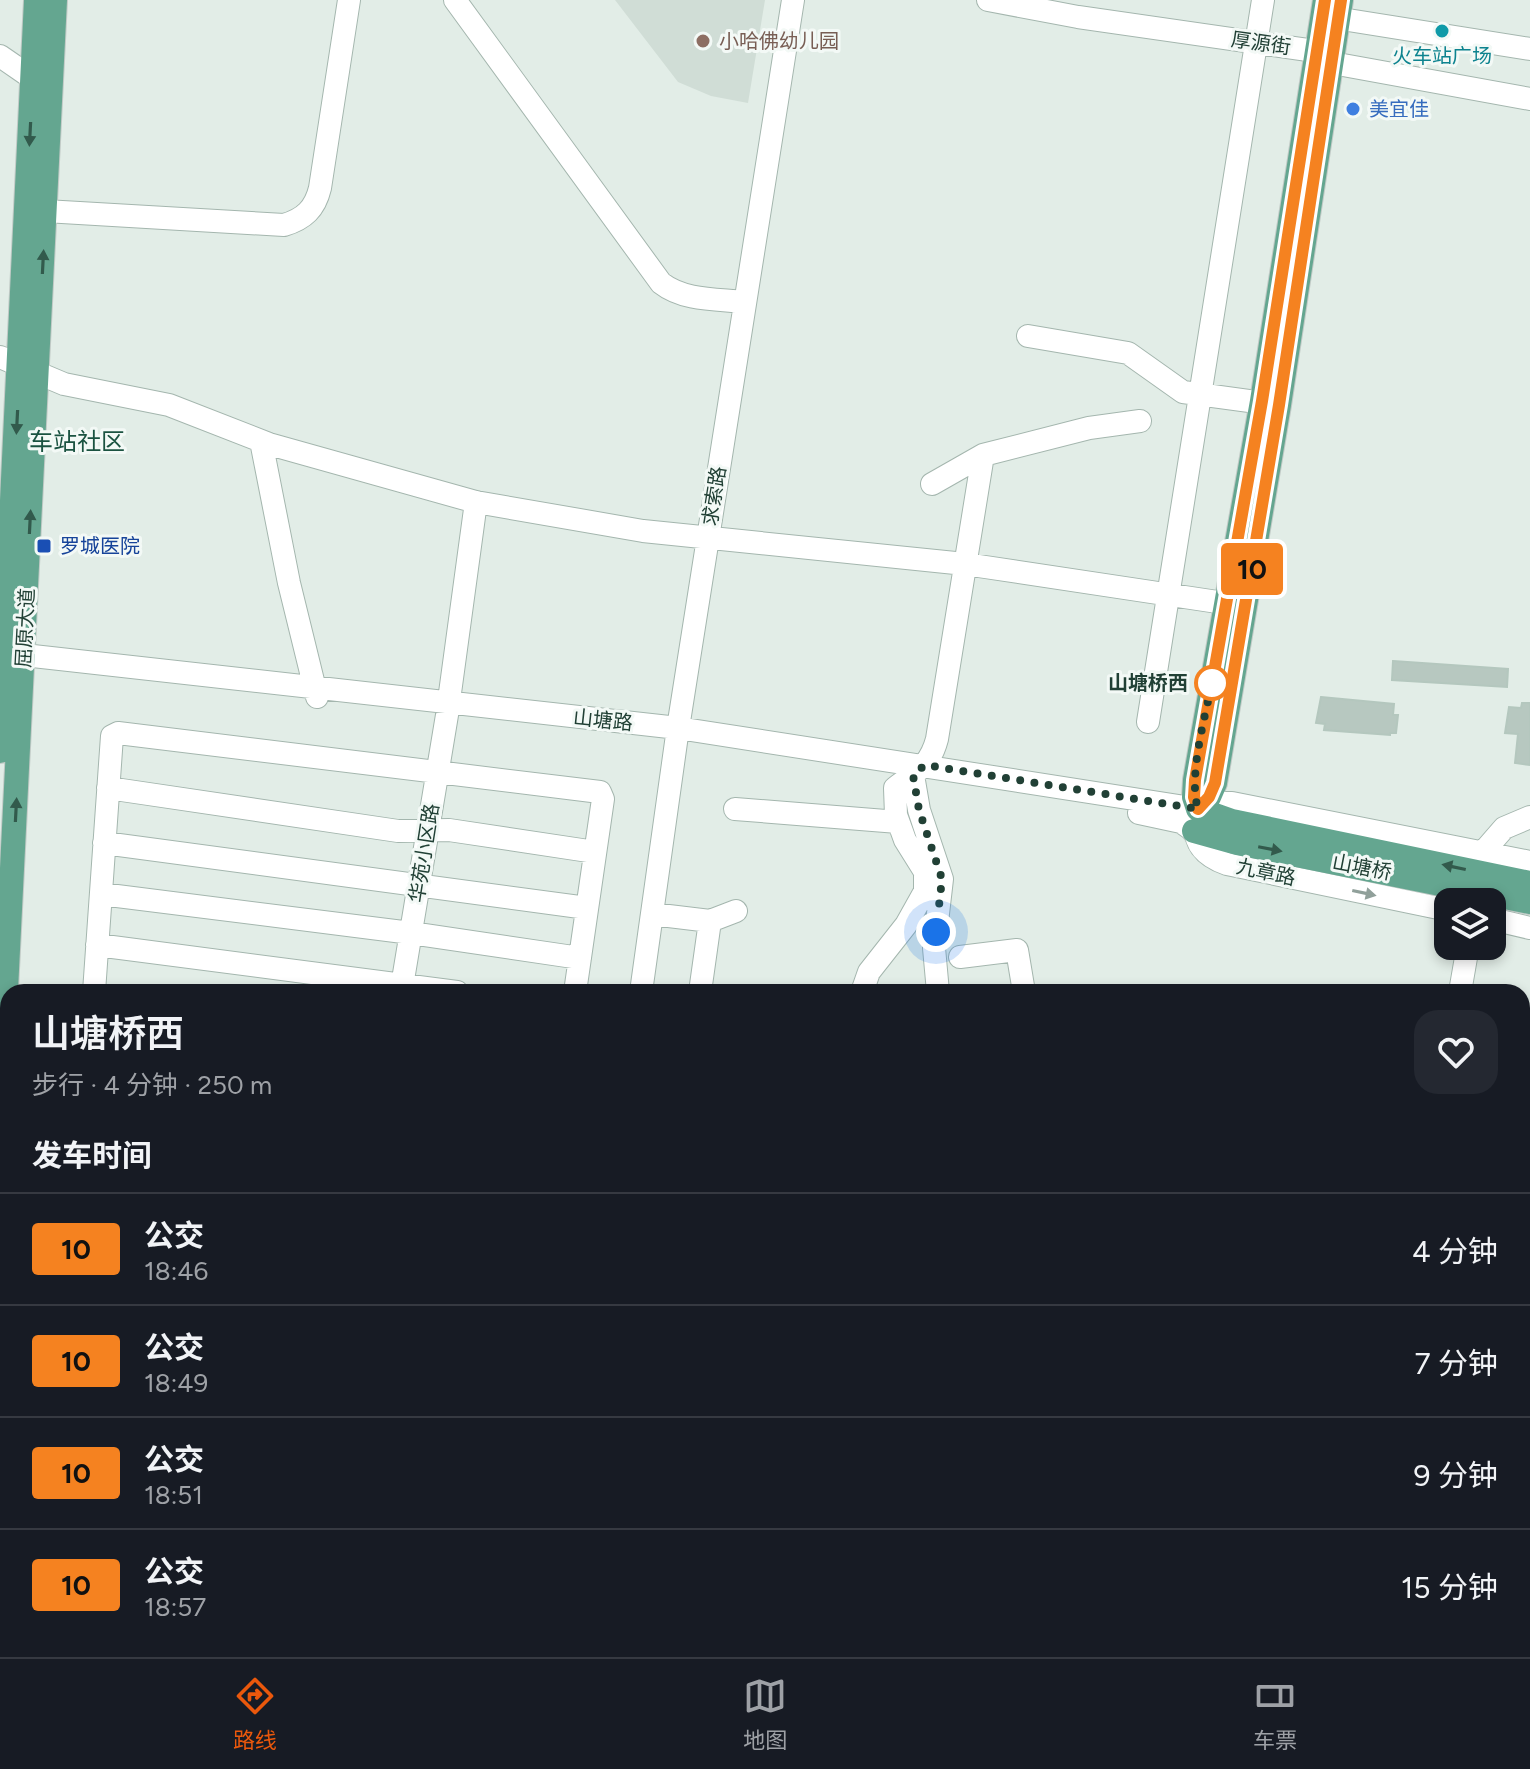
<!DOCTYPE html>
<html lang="zh">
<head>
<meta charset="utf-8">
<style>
  :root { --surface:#171b24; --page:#242831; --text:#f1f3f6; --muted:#9ea1a6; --line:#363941; --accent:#ea580c }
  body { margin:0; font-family:Figtree,"Noto Sans SC",sans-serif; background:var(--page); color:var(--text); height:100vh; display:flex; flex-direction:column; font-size:30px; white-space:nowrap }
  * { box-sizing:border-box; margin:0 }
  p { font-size:26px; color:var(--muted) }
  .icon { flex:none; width:44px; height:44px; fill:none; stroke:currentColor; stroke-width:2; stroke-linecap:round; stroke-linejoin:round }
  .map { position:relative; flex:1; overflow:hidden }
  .sheet { position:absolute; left:0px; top:984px; width:1530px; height:674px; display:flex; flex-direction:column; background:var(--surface); border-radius:24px 24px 0 0; box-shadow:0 4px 12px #0003 }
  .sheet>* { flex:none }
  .badge { padding:0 16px; border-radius:6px; font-size:28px; line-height:52px }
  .tools { position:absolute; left:1434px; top:888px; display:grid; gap:16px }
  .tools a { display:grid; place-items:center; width:72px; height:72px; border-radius:16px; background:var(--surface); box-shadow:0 4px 12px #0003; font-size:40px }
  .you { position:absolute; width:40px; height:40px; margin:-20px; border:6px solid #fff; border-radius:50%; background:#1a73e8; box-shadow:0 0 0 12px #1a73e833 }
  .map>.badge { position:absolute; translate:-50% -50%; box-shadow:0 0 0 4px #fff }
  h2 { padding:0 32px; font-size:30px; line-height:72px }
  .round { display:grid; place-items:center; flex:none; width:84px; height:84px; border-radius:24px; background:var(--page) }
  .overview { display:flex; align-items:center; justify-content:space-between; height:136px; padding:0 32px }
  h1 { font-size:38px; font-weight:600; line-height:60px }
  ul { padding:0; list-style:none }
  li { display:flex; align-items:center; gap:24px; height:112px; padding:0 32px; border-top:2px solid var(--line) }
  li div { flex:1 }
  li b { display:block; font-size:30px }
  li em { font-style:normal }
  li .badge { min-width:88px; font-weight:700; text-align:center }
  .menu { display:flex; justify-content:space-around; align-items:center; height:112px; border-top:2px solid var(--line); background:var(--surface); font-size:22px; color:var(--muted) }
  .menu a { display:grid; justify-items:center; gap:4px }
  .menu .on { color:var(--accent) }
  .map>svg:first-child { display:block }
  .built { fill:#d0ddd6 }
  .building { fill:#b7c8c0; stroke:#b4c7be; stroke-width:2 }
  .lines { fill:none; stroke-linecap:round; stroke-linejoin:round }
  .minor-casing { stroke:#a4b6ae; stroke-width:24 }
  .major-casing { stroke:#c1cac6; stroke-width:26 }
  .minor { stroke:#fff; stroke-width:22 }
  .major { stroke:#64a690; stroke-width:24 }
  .oneway { fill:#325a4c }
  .oneway2 { fill:#90a09a }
  .line-casing { stroke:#fff; stroke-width:18 }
  .line { stroke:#f58220; stroke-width:12 }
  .walk { stroke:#214035; stroke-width:8; stroke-dasharray:0 14.4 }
  .culture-dot { fill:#0f9aa8; stroke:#f3f9f6; stroke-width:3 }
  .education-dot { fill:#8d6e63; stroke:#f3f9f6; stroke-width:3 }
  .shop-dot { fill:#3f7fe0; stroke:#f3f9f6; stroke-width:3 }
  .transit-dot { fill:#1a4fb4; stroke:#f3f9f6; stroke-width:3 }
  .stop-dot { fill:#fff; stroke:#f58220; stroke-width:4 }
  .labels { text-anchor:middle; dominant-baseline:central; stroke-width:6; stroke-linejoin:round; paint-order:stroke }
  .education-label { font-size:20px; fill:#785e54; stroke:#f3f9f6; text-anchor:start }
  .street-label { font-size:20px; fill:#214035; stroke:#f3f9f6 }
  .culture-label { font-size:20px; fill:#0d838f; stroke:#f3f9f6 }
  .shop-label { font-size:20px; fill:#366cbe; stroke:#f3f9f6; text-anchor:start }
  .transit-label { font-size:20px; fill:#164399; stroke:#f3f9f6; text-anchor:start }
  .stop-label { font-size:20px; font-weight:bold; fill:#214035; stroke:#f3f9f6; text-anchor:end }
  .quarter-label { font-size:24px; fill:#1b5341; stroke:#f3f9f6 }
</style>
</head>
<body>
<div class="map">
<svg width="1530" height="1657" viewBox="0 0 1530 1657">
  <rect width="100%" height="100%" fill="#e2ede7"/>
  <path class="built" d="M615 0H765L748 103 711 96 678 82Z
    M1522 1597 1530 1598V1657H1350L1351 1650H1522Z"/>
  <path class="building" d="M1393 661 1508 669 1507 687 1392 680Z
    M1321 697 1394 704 1393 715H1398L1396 733H1390V735L1324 730 1325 724 1316 723Z
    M1522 703H1530V765L1515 763 1518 734 1505 733 1509 707 1521 708Z"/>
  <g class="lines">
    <g class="minor-casing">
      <path id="minor" d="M455 0 661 283C684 301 717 299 744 302
        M988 0 1078 17 1315 51 1332 63 1530 99
        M1323 16 1530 49
        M0 56 32 78
        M45 211 284 225C304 219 315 209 320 188L349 0
        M1028 336 1128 353 1183 392 1278 405
        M0 357 64 384 169 405 269 444 476 502 643 531 965 564 1244 606
        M261 441 289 583 317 697
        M932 484 983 455 1089 428 1140 421
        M6 653 678 728 1198 809 1218 803H1232L1530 862
        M1148 722 1263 0
        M913 775 919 810 942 879 934 948 938 992
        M108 788 398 831 449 830 595 852
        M735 809 898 822
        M1139 813 1181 822 1194 831
        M1196 818C1192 842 1204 856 1227 864L1448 910
        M104 843 587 908
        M1484 851 1504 828 1530 817
        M101 894 411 933 580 958
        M652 914 710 921 736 911
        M1492 919 1530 928
        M97 945 457 992
        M960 957 1017 950 1024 992
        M94 992 112 736 118 733 600 792 603 799 575 992
        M401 992 447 715 476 502
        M641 992 678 728 793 0
        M700 992 710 921
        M862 992 869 972 906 925 925 891V872L905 840 896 815 895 788C916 772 930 766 937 739L983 455
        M1460 992 1468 946
        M0 1267 8 1268
        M0 1412H8
        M286 1650 325 1657
        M561 1650 562 1657
        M619 1650 620 1657
        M778 1650 779 1657
        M365 1657 366 1650
        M1149 1657 1161 1650
        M1340 1657 1341 1650"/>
    </g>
    <g class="major-casing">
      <path id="major" d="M0 751 36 0
        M1198 809 1209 797 1215 783 1279 405 1341 0
        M1198 809 1194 797 1195 780 1262 401 1325 0
        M1198 809 1232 821 1530 883
        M1194 831 1237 843 1530 902
        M0 1111 55 0"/>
    </g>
    <use href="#minor" class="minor"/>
    <use href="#major" class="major"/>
  </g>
  <defs><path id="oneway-solid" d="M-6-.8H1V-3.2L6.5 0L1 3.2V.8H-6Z" transform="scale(2)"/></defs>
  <g class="oneway">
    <use href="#oneway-solid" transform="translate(30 134) rotate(93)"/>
    <use href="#oneway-solid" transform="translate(43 262) rotate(-87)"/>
    <use href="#oneway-solid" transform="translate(17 422) rotate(93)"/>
    <use href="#oneway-solid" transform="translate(30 522) rotate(-87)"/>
    <use href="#oneway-solid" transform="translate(16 810) rotate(-87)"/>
    <use href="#oneway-solid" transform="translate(1270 849) rotate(11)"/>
    <use href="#oneway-solid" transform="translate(1454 867) rotate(-168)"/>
  </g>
  <use class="oneway2" href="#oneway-solid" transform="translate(1364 893) rotate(12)"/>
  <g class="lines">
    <g class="line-casing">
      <path id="line" d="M1325 0 1262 401 1195 780 1194 797 1198 809 1209 797 1215 783 1279 405 1341 0"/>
    </g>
    <use href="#line" class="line"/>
    <path class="walk" d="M936 932 942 879 919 810 913 775 925 765 1198 809C1188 777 1205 717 1212 683"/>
  </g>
  <circle class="culture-dot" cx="1442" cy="31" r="8"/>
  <circle class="education-dot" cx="703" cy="41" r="8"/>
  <circle class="shop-dot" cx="1353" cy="109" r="8"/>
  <rect class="transit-dot" x="36" y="538" width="16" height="16" rx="4"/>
  <circle class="stop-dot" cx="1212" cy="683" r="16"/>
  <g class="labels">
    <g class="education-label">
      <text x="719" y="41">小哈佛幼儿园</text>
    </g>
    <g class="street-label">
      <text transform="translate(1261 43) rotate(8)">厚源街</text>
      <text transform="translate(714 496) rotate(-81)">求索路</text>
      <text transform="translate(25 628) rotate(-87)">屈原大道</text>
      <text transform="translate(603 720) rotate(6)">山塘路</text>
      <text transform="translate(424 853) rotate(-81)">华苑小区路</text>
      <text transform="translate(1362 867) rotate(11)">山塘桥</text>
      <text transform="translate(1266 872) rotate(12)">九章路</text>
    </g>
    <g class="culture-label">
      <text x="1442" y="56">火车站广场</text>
    </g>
    <g class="shop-label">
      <text x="1369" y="109">美宜佳</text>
    </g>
    <g class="transit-label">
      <text x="60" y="546">罗城医院</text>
    </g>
    <g class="stop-label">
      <text x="1188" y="683">山塘桥西</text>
    </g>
    <g class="quarter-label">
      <text x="77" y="441">车站社区</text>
    </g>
  </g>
</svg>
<div class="tools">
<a><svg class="icon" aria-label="layers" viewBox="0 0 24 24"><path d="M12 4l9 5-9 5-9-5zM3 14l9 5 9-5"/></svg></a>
</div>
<div class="you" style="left:936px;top:932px"></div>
<b class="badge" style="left:1252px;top:569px;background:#f58220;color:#111">10</b>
<section class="sheet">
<div class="overview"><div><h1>山塘桥西</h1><p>步行 · 4 分钟 · 250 m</p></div><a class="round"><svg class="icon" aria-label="heart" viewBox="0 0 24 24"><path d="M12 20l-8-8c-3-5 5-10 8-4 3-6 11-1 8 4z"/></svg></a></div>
<h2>发车时间</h2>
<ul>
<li><span class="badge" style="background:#f58220;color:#111">10</span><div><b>公交</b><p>18:46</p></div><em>4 分钟</em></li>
<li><span class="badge" style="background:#f58220;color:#111">10</span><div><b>公交</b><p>18:49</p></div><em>7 分钟</em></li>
<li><span class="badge" style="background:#f58220;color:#111">10</span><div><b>公交</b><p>18:51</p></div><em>9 分钟</em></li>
<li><span class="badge" style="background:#f58220;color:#111">10</span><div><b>公交</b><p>18:57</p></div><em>15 分钟</em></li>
</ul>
</section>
</div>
<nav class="menu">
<a class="on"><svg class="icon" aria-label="directions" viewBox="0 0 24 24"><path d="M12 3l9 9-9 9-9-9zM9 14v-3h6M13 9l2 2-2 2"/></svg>路线</a>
<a><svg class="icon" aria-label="map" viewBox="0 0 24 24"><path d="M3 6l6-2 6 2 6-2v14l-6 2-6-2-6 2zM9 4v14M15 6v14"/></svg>地图</a>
<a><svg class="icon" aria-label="tickets" viewBox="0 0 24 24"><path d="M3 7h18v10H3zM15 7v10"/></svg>车票</a>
</nav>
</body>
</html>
